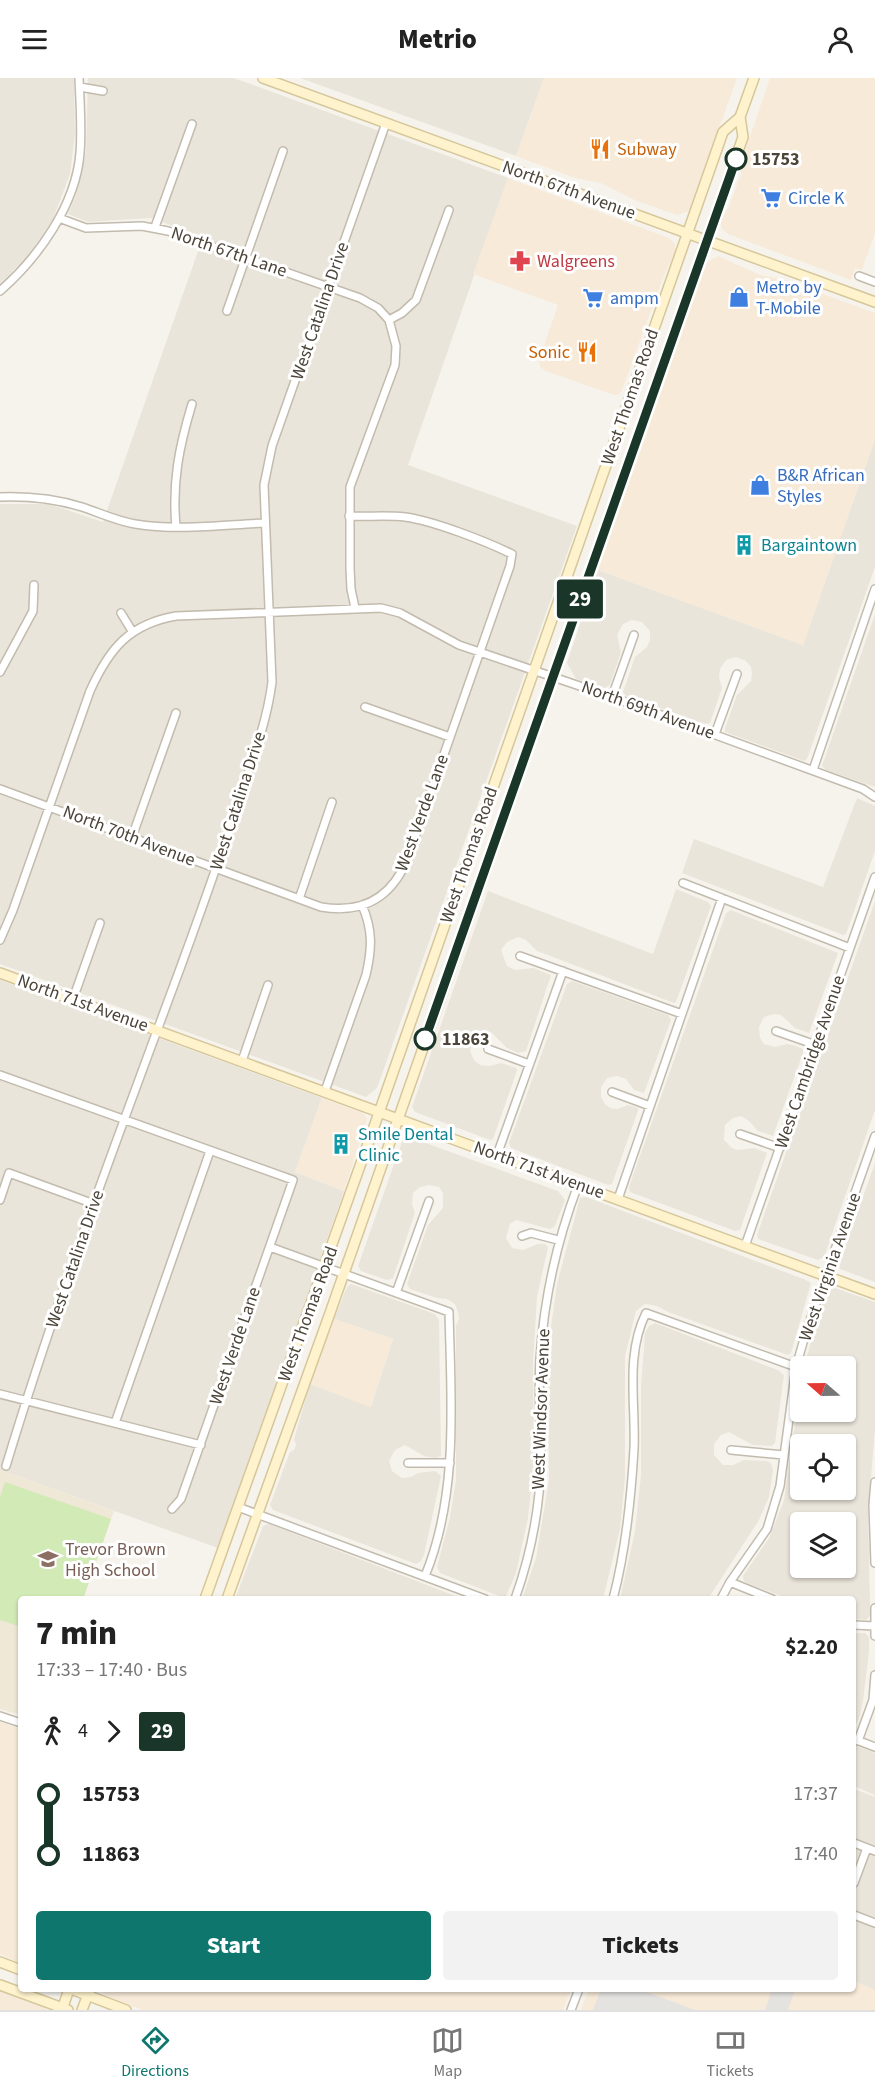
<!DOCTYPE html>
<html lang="en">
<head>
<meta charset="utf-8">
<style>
  :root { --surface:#fff; --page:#f2f2f2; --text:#222; --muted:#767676; --line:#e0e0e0; --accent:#0f766e }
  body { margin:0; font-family:"Source Sans 3",sans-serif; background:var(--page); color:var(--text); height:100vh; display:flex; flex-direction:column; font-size:22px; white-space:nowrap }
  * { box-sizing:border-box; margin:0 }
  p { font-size:20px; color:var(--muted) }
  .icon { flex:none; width:33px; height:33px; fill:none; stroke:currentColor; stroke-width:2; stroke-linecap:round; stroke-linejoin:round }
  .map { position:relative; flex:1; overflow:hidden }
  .panel { position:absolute; left:18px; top:1518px; width:838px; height:396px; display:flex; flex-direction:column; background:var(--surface); border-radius:6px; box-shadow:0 2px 4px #0004 }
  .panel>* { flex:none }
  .badge { padding:0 12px; border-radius:4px; font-size:21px; line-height:39px }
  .needle { width:39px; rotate:290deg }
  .controls { position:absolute; left:790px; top:1278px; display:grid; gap:12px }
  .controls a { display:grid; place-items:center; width:66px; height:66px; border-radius:6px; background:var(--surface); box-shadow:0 2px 4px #0004; font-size:30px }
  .map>.badge { position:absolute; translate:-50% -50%; box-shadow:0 0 0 3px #fff }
  .legs { display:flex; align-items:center; gap:9px; height:66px; padding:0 18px; font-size:20px }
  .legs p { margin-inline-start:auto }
  .overview { display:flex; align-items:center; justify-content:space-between; height:102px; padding:0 18px }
  h1 { font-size:33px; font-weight:800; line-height:45px }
  .button { display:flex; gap:12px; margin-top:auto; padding:12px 18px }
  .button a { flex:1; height:69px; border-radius:6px; background:var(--accent); color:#fff; font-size:24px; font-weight:800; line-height:69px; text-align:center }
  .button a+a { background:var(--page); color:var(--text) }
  ul { padding:0 18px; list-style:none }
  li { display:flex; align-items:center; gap:21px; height:60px; font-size:22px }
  li i { display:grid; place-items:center; width:9px; height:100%; margin:0 8px; background:currentColor }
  li i::after { content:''; width:15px; height:15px; margin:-8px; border:4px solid; border-radius:50%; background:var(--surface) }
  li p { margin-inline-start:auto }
  li:first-child i { background:linear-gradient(#0000 50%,currentColor 0) }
  li:last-child i { background:linear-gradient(currentColor 50%,#0000 0) }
  header { display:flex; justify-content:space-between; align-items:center; height:78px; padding:0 18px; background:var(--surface); font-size:27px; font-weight:800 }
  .menu { display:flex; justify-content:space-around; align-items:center; height:84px; border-top:2px solid var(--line); background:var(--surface); font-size:16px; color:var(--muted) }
  .menu a { display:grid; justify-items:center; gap:3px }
  .menu .on { color:var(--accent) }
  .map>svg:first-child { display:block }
  .residential { fill:#eae5da; fill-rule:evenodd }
  .commercial { fill:#f7ead8 }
  .education { fill:#efe8d6 }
  .green { fill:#d2eab5 }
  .parking { fill:#e5e3e0 }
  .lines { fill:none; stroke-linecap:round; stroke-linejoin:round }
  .street-casing { stroke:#c2bbae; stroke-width:10 }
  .secondary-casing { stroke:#d6c79b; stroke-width:12 }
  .street { stroke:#fff; stroke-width:7 }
  .secondary { stroke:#fff3cd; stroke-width:9 }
  .line-1-casing { stroke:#fff; stroke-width:14 }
  .line-1 { stroke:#193628; stroke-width:9 }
  .stop-1-dot { fill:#fff; stroke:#193628; stroke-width:3 }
  .labels { text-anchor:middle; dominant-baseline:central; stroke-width:6; stroke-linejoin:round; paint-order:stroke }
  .food-label { font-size:18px; fill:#c56008; stroke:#fff; text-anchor:start }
  .stop-label { font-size:18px; font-weight:bold; fill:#4b4439; stroke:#fff; text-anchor:start }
  .street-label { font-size:18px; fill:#4b4439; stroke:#fff }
  .shop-label { font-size:18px; fill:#366cbe; stroke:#fff; text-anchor:start }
  .health-label { font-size:18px; fill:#be3a42; stroke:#fff; text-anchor:start }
  .culture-label { font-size:18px; fill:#0d838f; stroke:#fff; text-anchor:start }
  .education-label { font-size:18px; fill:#785e54; stroke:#fff; text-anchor:start }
</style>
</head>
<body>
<header><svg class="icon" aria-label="menu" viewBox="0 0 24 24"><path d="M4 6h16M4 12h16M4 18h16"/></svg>Metrio<svg class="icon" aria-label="person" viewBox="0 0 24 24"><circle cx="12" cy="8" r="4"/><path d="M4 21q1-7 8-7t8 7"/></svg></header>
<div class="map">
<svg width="875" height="1932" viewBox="0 0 875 1932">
  <rect width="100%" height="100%" fill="#f6f3ec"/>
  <path class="residential" d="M0 0H74L75 56 70 96 53 141 33 173 0 206Z
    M88 0H234L508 100 408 387 577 448 377 1010 366 1019 0 886V426H49L103 444 203 159 151 140 88 144 68 136 75 120 86 74Z
    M300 0H544L516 78Z
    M875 361V489L807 681 804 683 725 654V650L737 617 751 603 752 596 751 589 746 583 736 579 726 582 720 591 719 600 722 610 710 645 705 646 626 618 623 614 635 579 647 569 650 562V553L642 544 632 542 623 546 617 557 621 574 610 607 604 610 576 601 567 585 598 492 803 567Z
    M875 536V709L826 692 822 688Z
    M857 720 875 728V773L846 856 843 857 682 795 694 761 823 809Z
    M676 811 708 824 711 828 676 924 674 925 537 873 526 862 518 859 507 864 501 872 507 888 515 892 533 890 551 897 526 973 518 975 507 970 491 954 483 955 477 958 472 965 470 973 474 982 480 987 489 988 501 985 516 990 517 993 493 1061 490 1062 415 1034 412 1029 488 813 653 876Z
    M875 823V1032L824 1179 818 1182 758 1161 757 1157Z
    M731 832 838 875 809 955 795 950 781 937 774 936 764 939 759 949 760 960 764 966 775 969 787 966 796 968 803 971V975L773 1058 758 1053 749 1043 741 1038 733 1040 725 1047 724 1062 732 1070 738 1072 754 1070 767 1075 740 1152 735 1153 630 1114 629 1109 726 835Z
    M0 902 322 1020 295 1094 344 1113 218 1470 0 1392Z
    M572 903 668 937 671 942 644 1015 634 1012 626 1001 617 998 607 1000 601 1009V1019L605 1026 610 1030 617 1031 628 1027 638 1030V1033L612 1106 608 1107 511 1070 509 1065 567 906Z
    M409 1059 558 1113 565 1122 555 1148 550 1151 516 1142 510 1146 506 1160 512 1170 523 1172 538 1166H545L548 1169 537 1219 533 1285 534 1386 528 1440 516 1495 506 1518 502 1519 440 1495 437 1489 450 1439 456 1402V1248L459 1241 458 1234 455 1226 447 1221 437 1220 410 1211 407 1206 428 1147 443 1130V1115L439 1109 429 1107 420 1109 413 1115 412 1126 415 1135 393 1200 387 1202 361 1193 358 1188 403 1061Z
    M875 1085V1204L840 1191 839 1187Z
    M586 1119 806 1202 811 1205 791 1275 788 1277 668 1234 657 1228 645 1226 636 1233 625 1278V1399L620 1451 603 1521H522L536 1480 549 1402 548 1290 551 1249 557 1206 580 1120Z
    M351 1206 435 1236 439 1242 441 1378 435 1380 424 1378 405 1367 395 1372 389 1383 392 1393 402 1400 411 1399 418 1395 435 1393 441 1398 424 1477 421 1483 416 1486 273 1432 270 1427 290 1374 294 1372 296 1367 294 1361 310 1306 371 1328 393 1261 334 1241 347 1209Z
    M832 1209 875 1224V1351L868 1436 870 1526V1538L866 1542 854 1541V1521H789L747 1505 744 1503 743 1498 769 1460 784 1422 801 1302V1334H846V1288H804L826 1213ZM801 1366H846V1412H801ZM801 1444H846V1490H801Z
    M655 1245 778 1292 784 1297 775 1365 771 1368 753 1367 729 1354 721 1357 714 1366V1377L723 1387H733L744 1382 766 1383 771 1385 773 1392 769 1419 759 1442 708 1521H620L635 1453 641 1397V1308L645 1255 649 1248Z
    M269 1446 463 1521H235L263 1448Z
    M854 1555H865L869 1559V1573L863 1623 860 1638 854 1651Z
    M854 1667 875 1675V1717L854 1708Z
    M854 1711 875 1719V1912L854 1903Z"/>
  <path class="commercial" d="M544 0H737L689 133 677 137 637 123 601 105 575 100 516 78Z
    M770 0H875V155L862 192 855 190 851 202 728 156 721 150V141L729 129 741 96 742 82Z
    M508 100 669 160 675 166V174L663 200 622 312 619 316 614 317 546 293 540 289 539 282 558 227 473 196Z
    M718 178 760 197 781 201 875 235V361L803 567 598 492 706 185Z
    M322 1020 363 1035 367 1041 344 1113 295 1094Z
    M334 1241 393 1261 370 1329 310 1306Z
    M0 1644 21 1651V1886L0 1876Z
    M854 1903 875 1912V1932H581L589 1911H854Z
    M100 1911H571L563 1932H143L106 1918Z
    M0 1913 44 1929 47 1932H0Z"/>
  <path class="education" d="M0 1392 114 1433 83 1521H21V1637L0 1631Z"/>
  <path class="green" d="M5 1404 111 1441 83 1521H21V1549L0 1542V1419Z"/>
  <path class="parking" d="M601 1911H639L695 1932H593Z
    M772 1911H795L788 1932H765Z"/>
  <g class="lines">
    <g class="street-casing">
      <path id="street" d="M80 9 103 13
        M59 140 86 150 142 148 168 153 360 220 378 230 389 242
        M155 149 192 46
        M859 198 875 204
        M0 213C38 180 76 127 80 75 82 50 80 25 79 0
        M227 233 283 73
        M0 419C27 418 56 421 82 429 100 435 117 443 135 446 178 453 222 447 265 445
        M176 449C172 404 179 369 192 326
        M355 530 351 511 350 490V409L395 287 396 268 389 242 402 235 416 222 449 132
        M121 535 132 553
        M0 594 33 533 34 507
        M612 619 634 557
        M365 629 450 659
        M715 656 737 596
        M813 692 875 511
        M0 711 321 829C362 836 391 820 407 782L510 488 512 476C485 463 434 443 405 439 387 437 367 439 349 438
        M132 759 176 635
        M683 805 850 870
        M299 821 332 724
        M0 862 13 832 90 613C109 571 129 546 176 538L381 530 400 535 459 567 612 619 863 711 875 719
        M520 878 682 936
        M73 921 100 845
        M776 953 816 967
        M488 971 529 986
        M242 983 268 907
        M0 997 293 1102 181 1421 172 1431
        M325 1013 366 897C372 871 373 852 362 827
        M612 1014 650 1028
        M740 1056 780 1070
        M497 1077 563 893
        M618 1121 722 820
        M0 1122 9 1095 94 1126
        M522 1158 531 1155 558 1162
        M745 1168 875 799
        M270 1169 449 1234C451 1321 459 1416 425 1498
        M396 1215 429 1123
        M0 1316 201 1367
        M115 1345 210 1073
        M731 1372 784 1377
        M408 1385H450
        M6 1388C57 1219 120 1053 181 888 201 833 221 777 239 722 252 683 267 644 272 604L264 407 272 368 386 45
        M875 1404 873 1427 875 1485
        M238 1429 485 1521
        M730 1504 772 1521
        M515 1521C531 1476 540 1430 541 1382 541 1348 538 1314 540 1281 544 1219 556 1165 578 1107
        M613 1521C626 1472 631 1422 634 1371 636 1326 625 1277 646 1235L796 1289
        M721 1521 730 1504 767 1451 780 1408 796 1289 806 1254 875 1058
        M875 1530V1558
        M854 1547 875 1548
        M0 1638 21 1645
        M854 1661 875 1669
        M858 1663 873 1622 875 1597
        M854 1765 875 1773
        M854 1805 867 1770
        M854 1837 875 1845
        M571 1932 579 1911"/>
    </g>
    <g class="secondary-casing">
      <path id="secondary" d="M263 0 875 224
        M0 895 875 1216
        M205 1521 375 1046 723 54 740 39
        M227 1521 330 1235 736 79 743 59 740 39 754 0
        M0 1884 21 1892
        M0 1907 68 1932
        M71 1911 126 1932
        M62 1932 69 1911
        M82 1932 90 1911"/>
    </g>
    <use href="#street" class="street"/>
    <use href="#secondary" class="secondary"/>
  </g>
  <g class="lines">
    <g class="line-1-casing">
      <path id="line-1" d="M425 961 736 81"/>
    </g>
    <use href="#line-1" class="line-1"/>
  </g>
  <defs>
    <g id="restaurant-bare" transform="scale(1.62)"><path d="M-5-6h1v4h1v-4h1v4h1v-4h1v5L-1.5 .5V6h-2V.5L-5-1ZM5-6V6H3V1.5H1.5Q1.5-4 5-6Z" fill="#e8710a" stroke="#fff" stroke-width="2.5" paint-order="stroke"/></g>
    <g id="supermarket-bare" transform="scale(1.62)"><path d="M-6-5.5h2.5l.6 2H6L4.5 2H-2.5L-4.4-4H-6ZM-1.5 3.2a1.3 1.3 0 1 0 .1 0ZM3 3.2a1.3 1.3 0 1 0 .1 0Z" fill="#3f7fe0" stroke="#fff" stroke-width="2.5" paint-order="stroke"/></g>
    <g id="pharmacy-bare" transform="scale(1.62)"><path d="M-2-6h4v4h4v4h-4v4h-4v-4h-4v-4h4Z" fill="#e0444e" stroke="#fff" stroke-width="2.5" paint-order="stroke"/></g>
    <g id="shop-bare" transform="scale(1.62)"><path d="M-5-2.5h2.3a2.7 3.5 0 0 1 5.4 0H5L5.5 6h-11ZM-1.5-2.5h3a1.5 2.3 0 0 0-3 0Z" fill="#3f7fe0" stroke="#fff" stroke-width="2.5" paint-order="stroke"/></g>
    <g id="building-bare" transform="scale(1.62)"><path d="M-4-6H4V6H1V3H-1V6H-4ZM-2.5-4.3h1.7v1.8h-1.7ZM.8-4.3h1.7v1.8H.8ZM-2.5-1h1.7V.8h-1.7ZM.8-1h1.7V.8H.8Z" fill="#0f9aa8" stroke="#fff" stroke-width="2.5" paint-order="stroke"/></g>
    <g id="school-bare" transform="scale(1.62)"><path d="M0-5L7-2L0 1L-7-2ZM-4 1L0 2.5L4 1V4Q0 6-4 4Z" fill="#8d6e63" stroke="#fff" stroke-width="2.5" paint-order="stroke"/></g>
  </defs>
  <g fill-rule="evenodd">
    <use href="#restaurant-bare" x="600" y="71"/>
    <use href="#supermarket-bare" x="771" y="120"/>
    <use href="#pharmacy-bare" x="520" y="183"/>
    <use href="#shop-bare" x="739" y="219"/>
    <use href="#supermarket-bare" x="593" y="220"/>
    <use href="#restaurant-bare" x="587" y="274"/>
    <use href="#shop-bare" x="760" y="407"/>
    <use href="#building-bare" x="744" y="467"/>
    <use href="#building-bare" x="341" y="1066"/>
    <use href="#school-bare" x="48" y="1481"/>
  </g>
  <g class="stop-1-dot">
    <circle cx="736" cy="81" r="10"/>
    <circle cx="425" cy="961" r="10"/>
  </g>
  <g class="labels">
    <g class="food-label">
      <text x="617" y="71">Subway</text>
      <text x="570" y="274" text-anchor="end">Sonic</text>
    </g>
    <g class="stop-label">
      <text x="752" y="81">15753</text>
      <text x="442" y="961">11863</text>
    </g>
    <g class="street-label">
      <text transform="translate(569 112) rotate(20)">North 67th Avenue</text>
      <text transform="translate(229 174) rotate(19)">North 67th Lane</text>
      <text transform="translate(320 233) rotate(-71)">West Catalina Drive</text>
      <text transform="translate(630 319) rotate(-71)">West Thomas Road</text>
      <text transform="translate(648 632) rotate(20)">North 69th Avenue</text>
      <text transform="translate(238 723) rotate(-72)">West Catalina Drive</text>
      <text transform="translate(422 735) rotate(-70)">West Verde Lane</text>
      <text transform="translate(129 758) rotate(21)">North 70th Avenue</text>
      <text transform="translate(469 777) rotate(-71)">West Thomas Road</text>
      <text transform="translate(83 925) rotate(20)">North 71st Avenue</text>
      <text transform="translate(810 984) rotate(-71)">West Cambridge Avenue</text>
      <text transform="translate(539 1092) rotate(20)">North 71st Avenue</text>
      <text transform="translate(75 1181) rotate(-71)">West Catalina Drive</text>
      <text transform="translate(830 1189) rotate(-71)">West Virginia Avenue</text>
      <text transform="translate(308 1236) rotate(-70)">West Thomas Road</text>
      <text transform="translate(235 1268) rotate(-71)">West Verde Lane</text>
      <text transform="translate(541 1331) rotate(-88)">West Windsor Avenue</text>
    </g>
    <g class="shop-label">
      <text x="788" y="120">Circle K</text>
      <text x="756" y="209">Metro by<tspan x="756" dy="21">T-Mobile</tspan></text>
      <text x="610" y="220">ampm</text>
      <text x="777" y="397">B&amp;R African<tspan x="777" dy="21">Styles</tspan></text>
    </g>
    <g class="health-label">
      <text x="537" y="183">Walgreens</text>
    </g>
    <g class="culture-label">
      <text x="761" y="467">Bargaintown</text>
      <text x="358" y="1056">Smile Dental<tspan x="358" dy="21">Clinic</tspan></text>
    </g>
    <g class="education-label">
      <text x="65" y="1471">Trevor Brown<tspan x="65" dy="21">High School</tspan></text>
    </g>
  </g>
</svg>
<div class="controls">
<a><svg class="needle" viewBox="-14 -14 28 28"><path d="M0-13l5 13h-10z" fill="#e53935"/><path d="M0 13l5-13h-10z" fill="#767676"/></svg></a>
<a><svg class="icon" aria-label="locate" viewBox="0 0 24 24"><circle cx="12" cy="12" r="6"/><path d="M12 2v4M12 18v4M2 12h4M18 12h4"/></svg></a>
<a><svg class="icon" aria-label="layers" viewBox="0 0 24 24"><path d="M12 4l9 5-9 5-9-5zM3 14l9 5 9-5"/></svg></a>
</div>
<b class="badge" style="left:580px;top:521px;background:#193628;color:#fff">29</b>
<section class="panel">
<div class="overview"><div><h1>7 min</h1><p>17:33 – 17:40 · Bus</p></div><b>$2.20</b></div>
<div class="legs"><svg class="icon" aria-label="walk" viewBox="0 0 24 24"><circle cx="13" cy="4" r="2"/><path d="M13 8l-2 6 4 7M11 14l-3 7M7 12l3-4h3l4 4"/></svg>4<svg class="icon" aria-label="forward" viewBox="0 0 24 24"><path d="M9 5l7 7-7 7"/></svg><b class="badge" style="background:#193628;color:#fff">29</b></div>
<ul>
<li><i style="color:#193628"></i><b>15753</b><p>17:37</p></li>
<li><i style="color:#193628"></i><b>11863</b><p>17:40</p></li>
</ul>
<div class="button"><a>Start</a><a>Tickets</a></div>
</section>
</div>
<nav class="menu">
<a class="on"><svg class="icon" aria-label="directions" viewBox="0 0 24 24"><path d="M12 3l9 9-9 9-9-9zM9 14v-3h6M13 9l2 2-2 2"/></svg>Directions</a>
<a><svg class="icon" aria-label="map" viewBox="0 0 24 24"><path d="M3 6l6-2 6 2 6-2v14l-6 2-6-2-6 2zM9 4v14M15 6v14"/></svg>Map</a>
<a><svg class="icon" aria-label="tickets" viewBox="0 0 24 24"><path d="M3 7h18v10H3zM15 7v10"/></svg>Tickets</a>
</nav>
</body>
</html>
